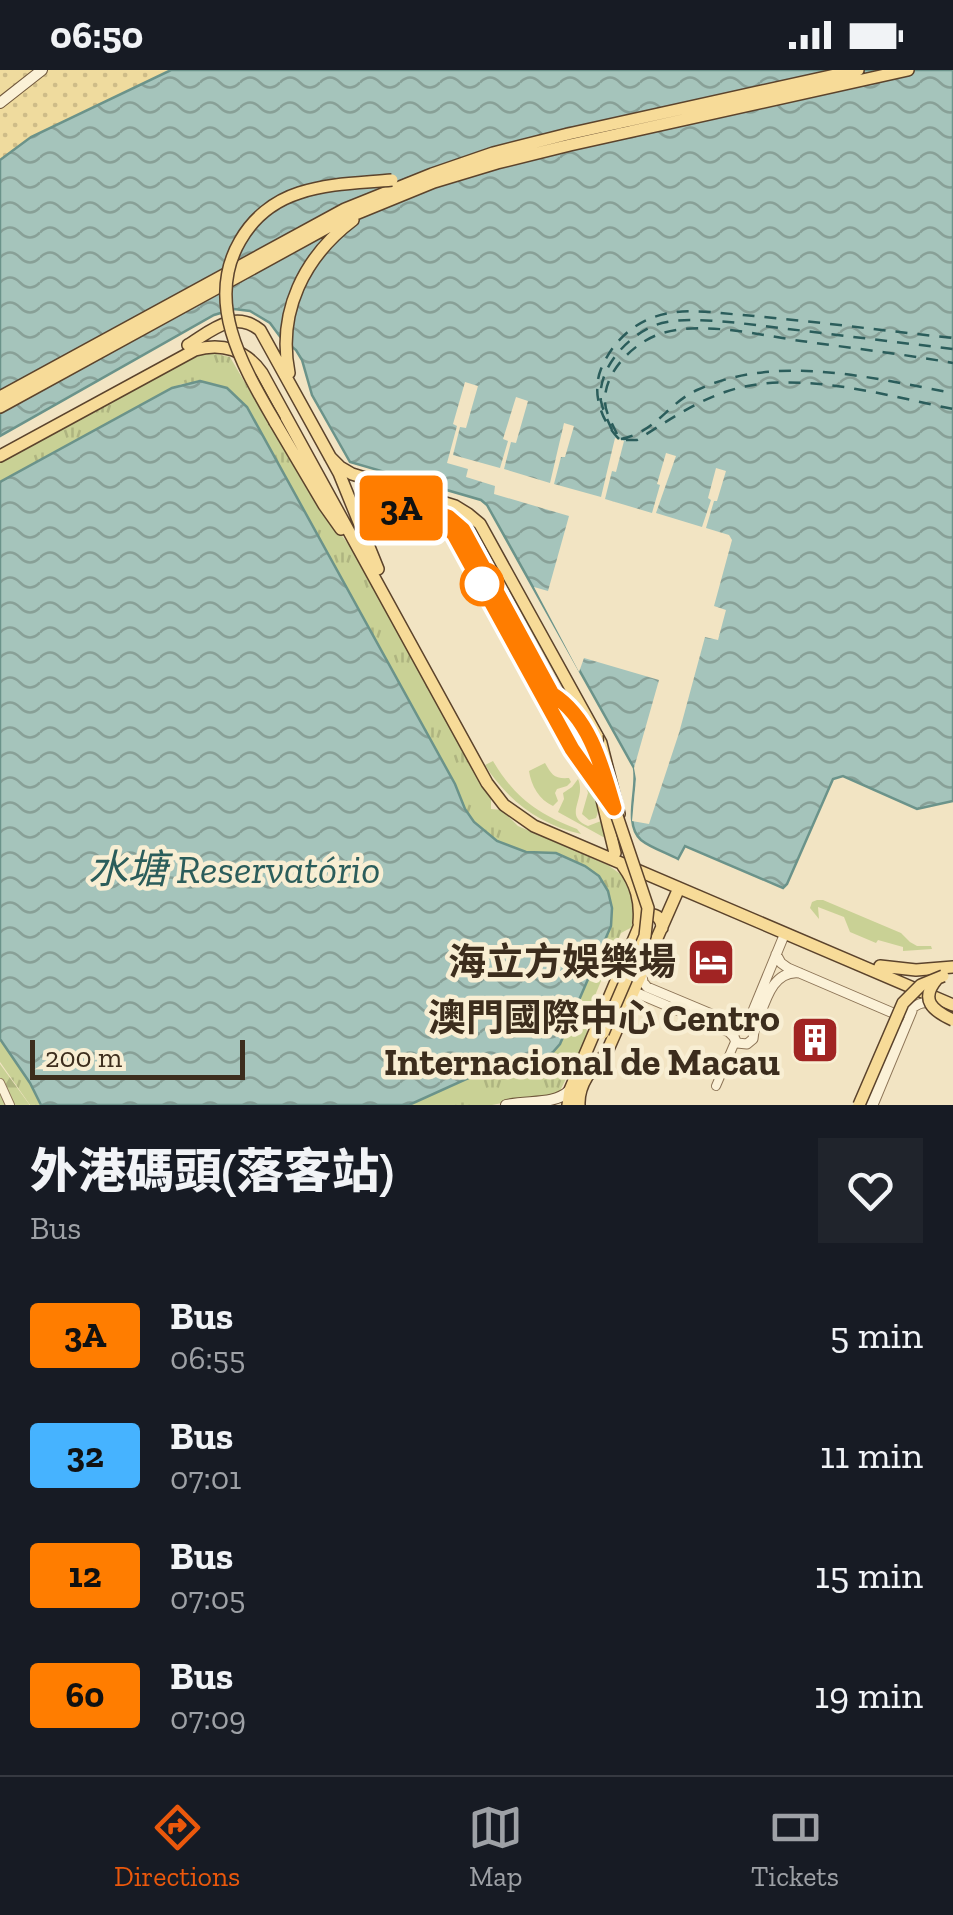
<!DOCTYPE html>
<html lang="en">
<head>
<meta charset="utf-8">
<style>
  :root { --surface:#171b24; --page:#20242c; --text:#f1f3f6; --muted:#9ea1a6; --line:#363941; --accent:#ea580c }
  body { margin:0; font-family:"Zilla Slab","Noto Sans SC",serif; background:var(--page); color:var(--text); height:100vh; display:flex; flex-direction:column; font-size:38px; white-space:nowrap }
  * { box-sizing:border-box; margin:0 }
  p { font-size:32px; color:var(--muted) }
  .icon { flex:none; width:55px; height:55px; fill:none; stroke:currentColor; stroke-width:2; stroke-linecap:round; stroke-linejoin:round }
  .map { position:relative; height:1035px; overflow:hidden }
  .side { display:flex; flex-direction:column; background:var(--surface); flex:1 }
  .side>* { flex:none }
  .badge { padding:0 20px; border-radius:8px; font-size:35px; line-height:65px }
  .scale { position:absolute; left:30px; bottom:25px; width:215px; box-sizing:border-box; padding-left:10px; border:5px solid #3c2d1d; border-top:0; font-size:28px; line-height:35px; white-space:nowrap; color:#3c2d1d; -webkit-text-stroke:8px #f8eed3; paint-order:stroke }
  .map>.badge { position:absolute; translate:-50% -50%; box-shadow:0 0 0 5px #fff }
  .round { display:grid; place-items:center; flex:none; width:105px; height:105px; border-radius:0px; background:var(--page) }
  .summary { display:flex; align-items:center; justify-content:space-between; height:170px; padding:0 30px }
  h1 { font-size:48px; font-weight:800; line-height:75px }
  ul { padding:0; list-style:none }
  li { display:flex; align-items:center; gap:30px; height:120px; padding:0 30px }
  li div { flex:1 }
  li b { display:block; font-size:38px }
  li em { font-style:normal }
  li .badge { min-width:110px; font-weight:700; text-align:center }
  .status { display:flex; justify-content:space-between; align-items:center; height:70px; padding:0 50px; background:var(--surface); direction:ltr }
  .status svg { height:28px; fill:currentColor }
  .tabs { display:flex; justify-content:space-around; align-items:center; height:140px; border-top:2px solid var(--line); background:var(--surface); font-size:28px; color:var(--muted) }
  .tabs a { display:grid; justify-items:center; gap:5px }
  .tabs .current { color:var(--accent) }
  .map>svg:first-child { display:block }
  .grass { fill:#c9d195 }
  .forest { fill:url(#forest-firs) }
  .sand { fill:url(#sand-dots) }
  .park { fill:url(#park-tufts) }
  .water { fill:url(#water-waves); stroke:#6b938a; stroke-width:2.5 }
  .pier { fill:#f2e4c3 }
  .lines { fill:none; stroke-linecap:round; stroke-linejoin:round }
  .ferry { stroke:#2b5d5b; stroke-width:2.5; stroke-dasharray:12 10; stroke-linecap:butt }
  .minor-casing { stroke:#8d7558; stroke-width:10 }
  .tertiary-casing { stroke:#8d7558; stroke-width:11 }
  .secondary-casing { stroke:#6f563b; stroke-width:12 }
  .primary-casing { stroke:#5b432c; stroke-width:14 }
  .minor { stroke:#fbf1d7; stroke-width:8 }
  .tertiary { stroke:#fbf1d7; stroke-width:9 }
  .secondary { stroke:#fbf1d7; stroke-width:10 }
  .primary { stroke:#f7db98; stroke-width:11 }
  .primary-bridge-casing { stroke:#5b432c; stroke-width:14; stroke-linecap:butt }
  .primary-bridge { stroke:#f7db98; stroke-width:11 }
  .line-casing { stroke:#fff; stroke-width:22 }
  .line { stroke:#ff7d00; stroke-width:15 }
  .stop-dot { fill:#fff; stroke:#ff7d00; stroke-width:5 }
  .labels { text-anchor:middle; dominant-baseline:central; stroke-width:9; stroke-linejoin:round; paint-order:stroke }
  .poi-label { font-size:38px; font-weight:bold; fill:#3c2d1d; stroke:#f8eed3; text-anchor:end }
  .water-label { font-size:40px; font-style:italic; fill:#2b5d5b; stroke:#f8eed3 }
</style>
</head>
<body>
<div class="status"><b>06:50</b><svg viewBox="0 0 49 12"><path d="M0 12V9h3v3zM5 12V6h3v6zM10 12V3h3v9zM15 12V0h3v12zM26 1h20v11H26zM47 4h2v5h-2z"/></svg></div>
<div class="map">
<svg width="953" height="1035" viewBox="0 0 953 1035">
  <defs>
    <pattern id="forest-firs" width="22" height="20" patternUnits="userSpaceOnUse" patternTransform="scale(2.5)"><rect width="22" height="20" fill="#c9d195"/><path d="M5 1l3.5 6h-7zM16 11l3.5 6h-7z" fill="#aeb480"/></pattern>
    <pattern id="sand-dots" width="8" height="8" patternUnits="userSpaceOnUse" patternTransform="scale(2.5)"><rect width="8" height="8" fill="#efdb9e"/><path d="M2 2h.1M6 6h.1" fill="none" stroke="#cebc88" stroke-width="1.8" stroke-linecap="round"/></pattern>
    <pattern id="park-tufts" width="24" height="20" patternUnits="userSpaceOnUse" patternTransform="scale(2.5)"><rect width="24" height="20" fill="#c9d195"/><path d="M3 7l-1-3M5 7V3M7 7l1-3M15 17l-1-3M17 17v-4M19 17l1-3" fill="none" stroke="#aeb480"/></pattern>
    <pattern id="water-waves" width="16" height="10" patternUnits="userSpaceOnUse" patternTransform="scale(2.5)"><rect width="16" height="10" fill="#a5c4bb"/><path d="M0 5q4-4 8 0t8 0" fill="none" stroke="#88a097"/></pattern>
  </defs>
  <rect width="100%" height="100%" fill="#f2e4c3"/>
  <path class="grass" d="M406 438 444 449 457 458 587 697C593 712 603 732 596 748L589 750 582 744 588 723 584 710 527 608 535 604 456 459C434 441 420 456 402 445L403 440Z
    M493 691C515 728 538 744 577 759L581 764C540 755 507 730 485 695Z
    M545 693C552 705 554 709 569 708L571 712 567 716 557 719 555 723 558 731 553 736C539 730 531 715 529 701Z
    M578 709C587 729 562 745 588 756L601 751 605 768 558 742 564 729 563 723 572 717Z
    M817 830H823L901 863 910 872 917 876H931L932 879 903 881V877L878 870 876 873 850 862 844 847 818 837 819 849 810 838 812 832Z"/>
  <path class="forest" d="M0 994 29 1034V1035H0Z"/>
  <path class="sand" d="M0 0H171L31 67 0 90Z"/>
  <path class="park" d="M212 283 230 287 308 421 349 475 372 512 481 715 491 729V739L502 740 518 756 608 795 623 806 633 820 636 855 621 863 584 952 588 964 557 1027 517 1030 492 1035H409C437 1022 466 1006 495 996 518 988 543 994 560 974L611 856 608 821 599 806 556 783 526 782 497 771 474 752 465 739 455 714 241 330C221 310 208 312 181 314L0 412V391L199 284Z
    M0 969 30 1013 41 1035H30L0 992Z"/>
  <path class="water" d="M171 0H953V731L917 739 843 706 833 709 787 814 783 818 685 776 678 789C667 783 651 778 641 770 623 754 638 719 634 698L487 435 481 430 350 392 312 325 302 290 296 280 281 268 270 253 250 241 234 239 214 245 0 366V90L31 67Z
    M200 311 227 318 247 337 455 714 465 739 474 752 497 771 526 782 556 783 585 796 599 806 608 821 612 838 611 856 560 974 553 982 544 987 495 996 409 1035H41L30 1013 0 969V412L172 318Z"/>
  <path class="pier" d="M465 312 478 316 466 358 460 357 453 385 500 398 508 371 503 369 516 327 528 331 516 373 511 372 504 399 550 413 564 353 574 356 565 387H561L554 414 601 427 615 368 624 371 616 402 612 401 605 429 652 443 660 415 657 414 666 383 676 386 656 443 702 457 711 430 708 428 716 398 726 401 717 431H714L706 458 729 465 732 470 714 536 726 540 718 570 705 567 679 663 649 754 632 751 636 709 634 698 659 610 584 588 579 602 534 517 548 521 569 446 494 424 495 416 466 407 468 399 447 393 457 356 453 354Z"/>
  <g class="lines">
    <path class="ferry" d="M612 360C608 351 603 341 601 331 596 296 635 257 667 252 691 248 716 251 739 253L953 279
      M617 364C612 353 604 341 605 328 606 299 637 270 663 263 704 251 759 265 801 271 851 278 903 284 953 293
      M619 369C602 352 591 324 601 299 611 275 629 256 654 247 684 236 722 244 754 246 820 252 886 261 953 268
      M621 369C656 362 667 334 697 320 777 283 871 308 953 323
      M626 370H637C666 352 693 333 725 322 793 298 884 325 953 339"/>
    <g class="minor-casing">
      <path id="minor" d="M0 1013 10 1035
        M716 1016 735 972 734 968"/>
    </g>
    <g class="tertiary-casing">
      <path id="tertiary" d="M785 863 750 948 734 959V967L737 973 747 974 753 969 754 961C764 938 770 899 800 903
        M776 884 781 893 788 898 893 943C911 946 913 931 928 933
        M642 905 643 912 647 917 733 953 741 954
        M631 925 637 923 729 962 734 967
        M866 1035 899 957 897 947
        M873 1035 912 941"/>
    </g>
    <g class="secondary-casing">
      <path id="secondary" d="M0 33 42 0
        M506 1035C530 1030 554 1035 569 1021"/>
    </g>
    <g class="primary-casing">
      <path id="primary" d="M188 275C211 261 234 239 260 260L339 403 378 499
        M289 303C277 242 304 187 353 150
        M0 327 345 139 432 104 493 83 568 64 858 0
        M0 337 341 150 434 112 497 93 570 75 908 0
        M275 352 324 435 341 459
        M0 386 195 280C222 272 246 280 262 303L487 713 504 735 534 756 953 935
        M330 387 340 397 352 404 455 436 468 444 480 454 601 673 619 744
        M378 417 410 435 448 447 463 460 591 696 598 713 615 783
        M397 425C390 430 384 435 388 445 395 462 427 450 441 454 449 457 449 459 454 464L572 679
        M623 796C636 814 641 831 639 853
        M880 896 916 900 953 897
        M568 1035 570 1020 642 850 649 845C657 844 662 849 662 858
        M579 1035C578 1014 592 998 606 984L679 818"/>
    </g>
    <use href="#minor" class="minor"/>
    <use href="#tertiary" class="tertiary"/>
    <use href="#secondary" class="secondary"/>
    <use href="#primary" class="primary"/>
    <g class="primary-bridge-casing">
      <path id="primary-bridge" d="M275 352C244 298 204 233 240 171 253 148 274 131 299 123 329 113 361 113 392 110
        M572 679 616 743 648 838 645 866 603 963
        M575 682C588 689 599 680 597 666
        M937 909C919 930 933 941 953 950
        M859 1035 903 933 921 915 943 906"/>
    </g>
    <use href="#primary-bridge" class="primary-bridge"/>
  </g>
  <g class="lines">
    <g class="line-casing">
      <path id="line" d="M409 434 448 447 463 460 552 624C590 648 602 697 614 738L572 679 454 464C440 448 422 455 403 452L399 447 400 439Z"/>
    </g>
    <use href="#line" class="line"/>
  </g>
  <defs>
    <g id="hotel-square" transform="scale(2.5)"><rect x="-9" y="-9" width="18" height="18" rx="4" fill="#a12423" stroke="#f8eed3"/><path d="M-6-4.5h1.5V1H6V5H4.5V3h-9V5H-6ZM-4 0a1.8 1.8 0 1 1 3.6 0ZM.5 0V-2.5h3Q6-2.5 6 0Z" fill="#fff"/></g>
    <g id="building-square" transform="scale(2.5)"><rect x="-9" y="-9" width="18" height="18" rx="4" fill="#a12423" stroke="#f8eed3"/><path d="M-4-6H4V6H1V3H-1V6H-4ZM-2.5-4.3h1.7v1.8h-1.7ZM.8-4.3h1.7v1.8H.8ZM-2.5-1h1.7V.8h-1.7ZM.8-1h1.7V.8H.8Z" fill="#fff"/></g>
  </defs>
  <g fill-rule="evenodd">
    <use href="#hotel-square" x="711" y="892"/>
    <use href="#building-square" x="815" y="970"/>
  </g>
  <circle class="stop-dot" cx="482" cy="514" r="20"/>
  <g class="labels">
    <g class="poi-label">
      <text x="676" y="892">海立方娛樂場</text>
      <text x="780" y="948">澳門國際中心 Centro<tspan x="780" dy="44">Internacional de Macau</tspan></text>
    </g>
    <g class="water-label">
      <text x="234" y="799">水塘 Reservatório</text>
    </g>
  </g>
</svg>
<div class="scale">200 m</div>
<b class="badge" style="left:401px;top:438px;background:#ff7d00;color:#111">3A</b>
</div>
<section class="side">
<div class="summary"><div><h1>外港碼頭(落客站)</h1><p>Bus</p></div><a class="round"><svg class="icon" aria-label="heart" viewBox="0 0 24 24"><path d="M12 20l-8-8c-3-5 5-10 8-4 3-6 11-1 8 4z"/></svg></a></div>
<ul>
<li><span class="badge" style="background:#ff7d00;color:#111">3A</span><div><b>Bus</b><p>06:55</p></div><em>5 min</em></li>
<li><span class="badge" style="background:#46b3ff;color:#111">32</span><div><b>Bus</b><p>07:01</p></div><em>11 min</em></li>
<li><span class="badge" style="background:#ff7d00;color:#111">12</span><div><b>Bus</b><p>07:05</p></div><em>15 min</em></li>
<li><span class="badge" style="background:#ff7d00;color:#111">60</span><div><b>Bus</b><p>07:09</p></div><em>19 min</em></li>
</ul>
</section>
<nav class="tabs">
<a class="current"><svg class="icon" aria-label="directions" viewBox="0 0 24 24"><path d="M12 3l9 9-9 9-9-9zM9 14v-3h6M13 9l2 2-2 2"/></svg>Directions</a>
<a><svg class="icon" aria-label="map" viewBox="0 0 24 24"><path d="M3 6l6-2 6 2 6-2v14l-6 2-6-2-6 2zM9 4v14M15 6v14"/></svg>Map</a>
<a><svg class="icon" aria-label="tickets" viewBox="0 0 24 24"><path d="M3 7h18v10H3zM15 7v10"/></svg>Tickets</a>
</nav>
</body>
</html>
